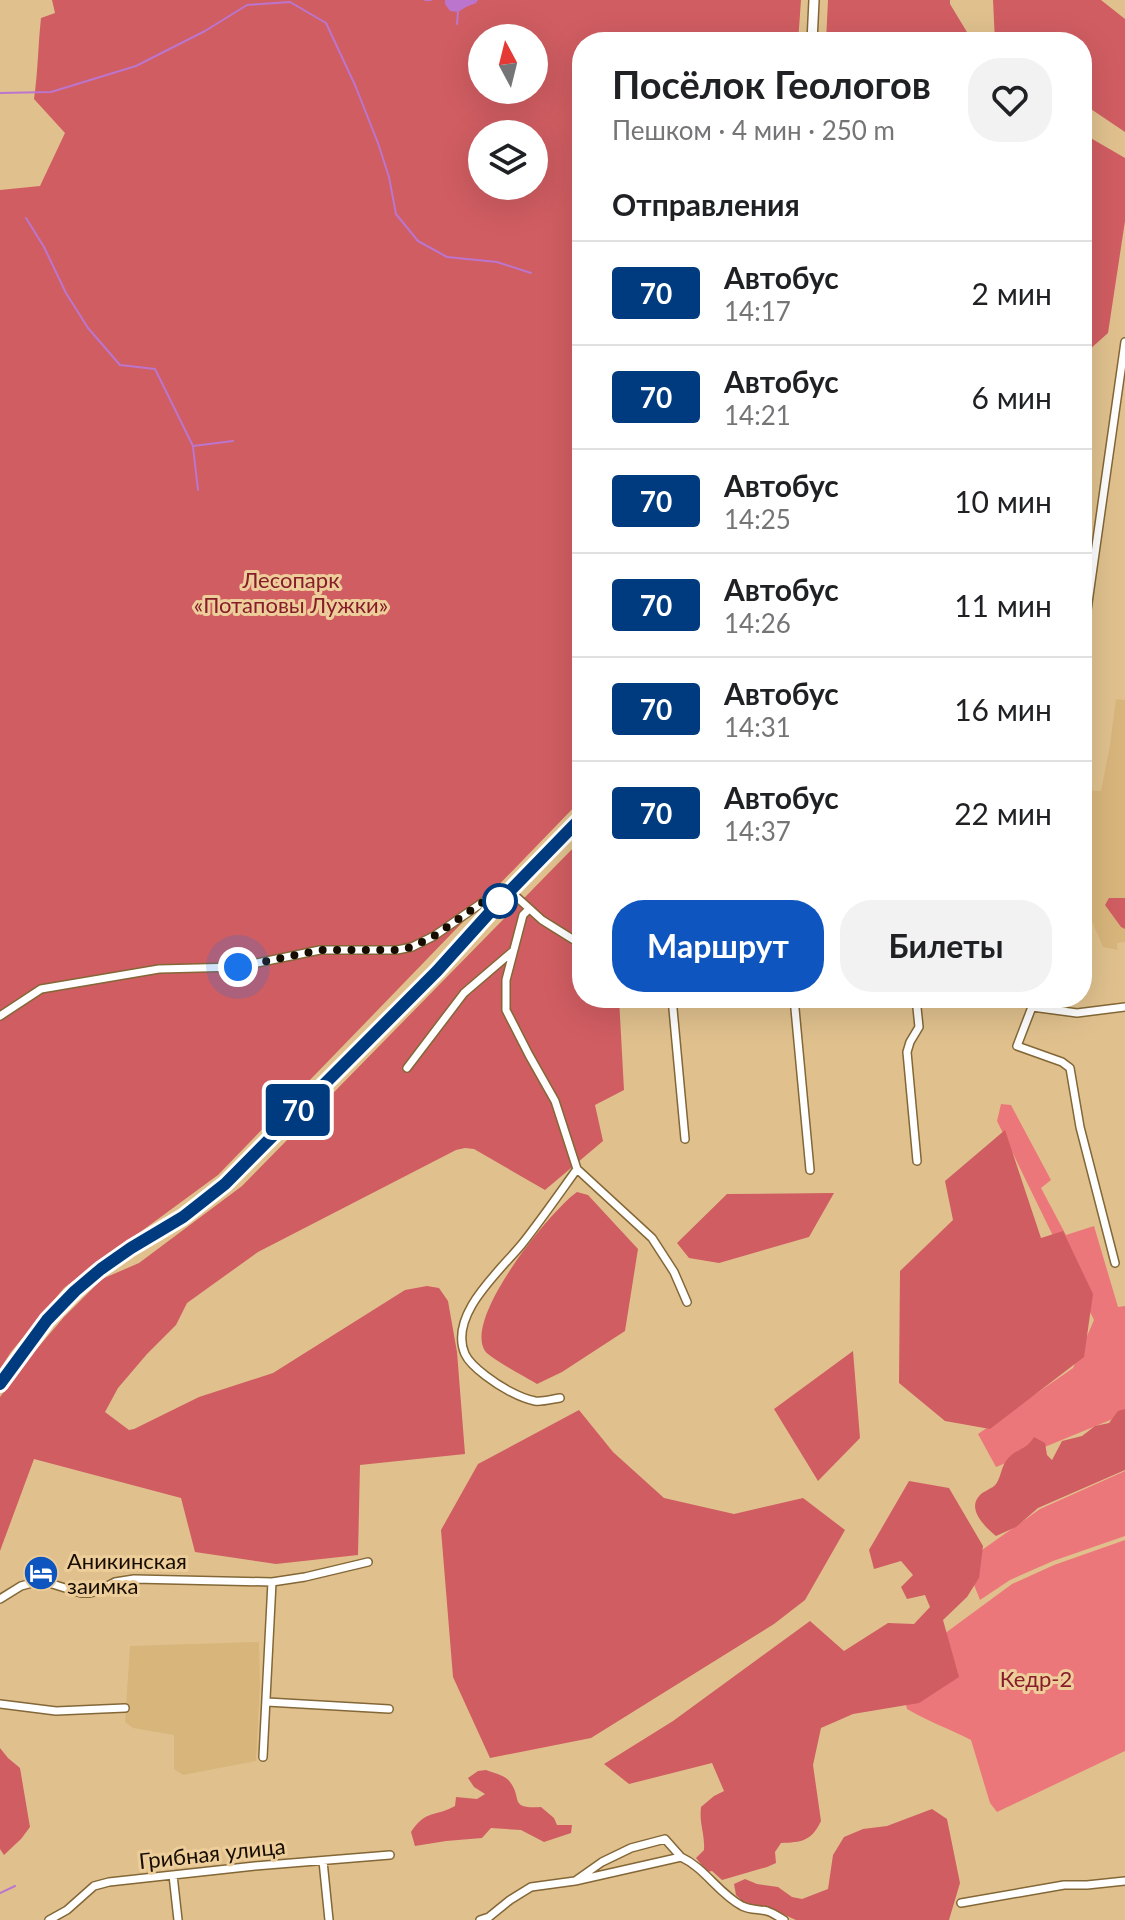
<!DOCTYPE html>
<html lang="ru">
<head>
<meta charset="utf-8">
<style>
  :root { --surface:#fff; --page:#f2f2f2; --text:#202124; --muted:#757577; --line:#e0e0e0; --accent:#0e55bf }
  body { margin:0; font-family:Lato,sans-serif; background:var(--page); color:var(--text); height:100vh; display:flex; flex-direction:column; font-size:30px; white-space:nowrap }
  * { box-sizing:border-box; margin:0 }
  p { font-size:26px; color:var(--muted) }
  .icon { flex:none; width:44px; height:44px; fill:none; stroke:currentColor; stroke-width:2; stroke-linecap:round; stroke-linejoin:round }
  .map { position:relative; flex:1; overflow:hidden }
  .sheet { position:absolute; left:572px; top:32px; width:520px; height:976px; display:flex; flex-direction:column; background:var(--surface); border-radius:32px; box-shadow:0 8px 32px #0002 }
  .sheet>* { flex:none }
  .badge { padding:0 16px; border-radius:6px; font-size:28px; line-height:52px }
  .needle { width:52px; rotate:353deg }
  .controls { position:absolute; left:468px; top:24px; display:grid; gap:16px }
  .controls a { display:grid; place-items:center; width:80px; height:80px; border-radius:50%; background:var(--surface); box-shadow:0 8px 32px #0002; font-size:40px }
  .you { position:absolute; width:40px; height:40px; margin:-20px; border:6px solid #fff; border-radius:50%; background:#1a73e8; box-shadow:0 0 0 12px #1a73e833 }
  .map>.badge { position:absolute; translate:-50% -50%; box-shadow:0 0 0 4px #fff }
  h2 { padding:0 40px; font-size:30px; line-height:72px }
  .round { display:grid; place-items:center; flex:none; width:84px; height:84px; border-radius:32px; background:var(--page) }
  .headline { display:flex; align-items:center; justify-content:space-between; height:136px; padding:0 40px }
  h1 { font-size:38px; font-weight:700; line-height:60px }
  .primary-button { display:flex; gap:16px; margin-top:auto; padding:16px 40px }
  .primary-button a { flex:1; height:92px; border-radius:32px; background:var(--accent); color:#fff; font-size:32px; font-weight:700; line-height:92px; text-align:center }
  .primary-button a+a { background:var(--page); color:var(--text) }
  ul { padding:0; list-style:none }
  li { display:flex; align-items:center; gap:24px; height:104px; padding:0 40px; border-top:2px solid var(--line) }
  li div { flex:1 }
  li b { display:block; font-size:30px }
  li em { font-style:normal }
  li .badge { min-width:88px; font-weight:700; text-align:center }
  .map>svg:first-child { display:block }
  .built { fill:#d8b57b }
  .green { fill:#ec777a }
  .forest { fill:#d05d62; fill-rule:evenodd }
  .water { fill:#bc75cd }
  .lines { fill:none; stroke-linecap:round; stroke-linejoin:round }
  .stream { stroke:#bc75cd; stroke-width:2 }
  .minor-casing { stroke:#836736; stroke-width:10 }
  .tertiary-casing { stroke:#836736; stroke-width:12 }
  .minor { stroke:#fff; stroke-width:7 }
  .tertiary { stroke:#fff; stroke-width:9 }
  .line-casing { stroke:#fff; stroke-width:18 }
  .line { stroke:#003b80; stroke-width:12 }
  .walk { stroke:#160c00; stroke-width:8; stroke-dasharray:0 14.4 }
  .stop-dot { fill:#fff; stroke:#003b80; stroke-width:4 }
  .labels { text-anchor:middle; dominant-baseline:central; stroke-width:6; stroke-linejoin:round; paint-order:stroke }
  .park-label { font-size:22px; fill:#871d2a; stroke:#edce9a }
  .poi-label { font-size:22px; fill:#160c00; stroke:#edce9a; text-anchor:start }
  .street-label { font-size:22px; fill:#160c00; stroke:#edce9a }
</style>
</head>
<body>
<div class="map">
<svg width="1125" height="1920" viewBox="0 0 1125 1920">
  <rect width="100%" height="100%" fill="#e0c18e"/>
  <path class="built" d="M1116 699 1125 700V942L1117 943 1118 950 1103 947 1082 899V790L1101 791 1110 745Z
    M259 1642 260 1685 256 1761 183 1775 174 1769V1735L133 1728 125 1722 130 1646Z"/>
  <path class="green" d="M1001 1104 1011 1105 1051 1180 1041 1188 1066 1235 1094 1226 1118 1307 1125 1306V1414L996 1467 978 1434 1073 1368 1094 1320 997 1121Z
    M1125 1471V1536L1053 1561 1010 1580 980 1600 965 1562 1040 1509Z
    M1125 1540V1751L997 1812 990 1803 971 1740C950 1729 927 1721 907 1709L900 1675 910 1659 1012 1584 1054 1565Z"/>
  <path class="forest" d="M52 0H801L798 42H582V799L218 1175 64 1288 11 1352 0 1369V190L40 186 65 133 34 99C38 72 38 45 41 18L55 13ZM482 38H534V90H482ZM482 134H534V186H482Z
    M828 0H950V4L973 42H826Z
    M993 0H1101L1125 19V132L1082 103V42H995Z
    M1082 133 1125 158V221L1108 333 1089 350 1082 352Z
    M582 839V998H619L624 1090 595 1105 603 1141 545 1190 474 1149 465 1148 456 1150 258 1252 187 1303 176 1325 147 1354 118 1388 105 1412 129 1430 134 1429 199 1397 273 1373 405 1290 427 1286 439 1288 448 1301 457 1352 465 1454 360 1465 358 1555 276 1564 195 1552 181 1498 34 1459 0 1551V1397L29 1358 64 1317 102 1279 139 1263 242 1186Z
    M1109 898H1125V929L1121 927 1105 905Z
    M1005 1130 1041 1238 1063 1231 1093 1294 1084 1357 990 1429 945 1421 899 1383 900 1271 953 1220 945 1181Z
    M577 1192 588 1195 638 1249 625 1331 562 1372 537 1384C526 1377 491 1359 485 1351 463 1318 550 1211 577 1192Z
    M834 1193 809 1237 719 1263 689 1258 677 1243 727 1194Z
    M853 1351 860 1438 818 1481 774 1409Z
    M1125 1409V1470L1038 1508 1016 1527 996 1536C985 1527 966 1509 980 1495 985 1490 992 1489 996 1484 1001 1477 1001 1468 1006 1461 1014 1449 1026 1451 1034 1437L1045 1443 1047 1455 1052 1460 1062 1441 1082 1436 1095 1426 1109 1423 1118 1411Z
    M579 1410 613 1452 664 1498 734 1514 803 1498 845 1530 805 1600 774 1624 591 1738 490 1758 453 1677 441 1530 478 1464Z
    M909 1481 949 1488 983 1546 979 1578 967 1597 943 1620 959 1677 919 1703 853 1714 821 1728 813 1765 821 1821C811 1842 801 1842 781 1843L775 1852 776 1863 767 1867 722 1880 712 1871 707 1872 696 1858 704 1850C705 1834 699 1824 701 1807L714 1796 724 1791 712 1763 629 1784 604 1764 673 1721 810 1621 844 1651 888 1623 914 1624 930 1607 925 1595 907 1599 901 1587 913 1575 901 1561 874 1569 869 1550Z
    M0 1748 8 1758 20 1768 30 1827 21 1839 4 1855 0 1849Z
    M486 1770C494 1773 505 1775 510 1782 523 1799 508 1809 541 1807L554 1818 557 1825H572L571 1833 544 1842 521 1830 491 1828 482 1838 446 1841 415 1846 411 1832C426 1809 436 1817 455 1806L456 1797 477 1799 485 1794 474 1787 468 1778 478 1771Z
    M932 1809 947 1819 960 1883 949 1920H796L769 1908 752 1910 736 1895 734 1884 745 1879 757 1884 778 1887 792 1897 802 1899 828 1889 833 1855 844 1837 863 1829 887 1826Z"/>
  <path class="water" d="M445 0H478L476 3 466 7 458 12 450 11 445 4Z"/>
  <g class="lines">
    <path class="stream" d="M425 0H431
      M457 24 458 12
      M0 93 51 92 136 66 205 31 247 5 290 2 326 23 355 85 378 143 389 177 396 214 418 241 447 257 497 262 531 273
      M26 218 44 247 66 293 88 328 120 365 155 369 193 446 233 441
      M193 447 198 490
      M0 1893 15 1886"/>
    <g class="minor-casing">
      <path id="minor" d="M1082 645 1125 342
        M510 891 542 920 582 945
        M529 909 523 915 506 980V1010L529 1055 555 1101 577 1169 652 1238 674 1272 687 1302
        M672 998 685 1139
        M794 998 810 1170
        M916 998 919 1027 910 1042 907 1052 917 1161
        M1033 998 1032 1007 1017 1046 1062 1062 1070 1068 1080 1127 1115 1263
        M1032 1007 1077 1013 1125 1007
        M0 1016 41 989 159 969 238 967 320 950H397L412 947 434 936 486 900 494 907
        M407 1068 464 993 512 952
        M560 1398C552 1399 543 1402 535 1401 519 1398 499 1386 486 1376 478 1370 469 1363 465 1354 448 1315 500 1271 522 1244 541 1220 559 1194 577 1169
        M0 1599 21 1586 32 1583H49L81 1593H89L98 1591 115 1582 134 1579 272 1582 305 1577 368 1562
        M267 1702 389 1709
        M0 1704 56 1711 125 1708
        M263 1757 272 1582
        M323 1861 329 1920
        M173 1875 178 1920
        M575 1881 681 1857C705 1868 718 1893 742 1906 750 1910 758 1909 767 1911 773 1913 779 1917 784 1920
        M961 1903 1064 1885H1087L1125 1881
        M49 1920 67 1910 94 1886 109 1882 255 1866 390 1855
        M480 1920 489 1917 510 1900 531 1887 575 1881 602 1862 631 1848 665 1839 681 1857"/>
    </g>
    <g class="tertiary-casing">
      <path id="tertiary" d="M812 42 814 0
        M0 1384 47 1320 75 1291 101 1269 131 1248 183 1217 225 1184 437 971 494 907 582 817"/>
    </g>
    <use href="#minor" class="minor"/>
    <use href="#tertiary" class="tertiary"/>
  </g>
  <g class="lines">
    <g class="line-casing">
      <path id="line" d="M0 1384 47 1320 75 1291 101 1269 131 1248 183 1217 225 1184 437 971 501 900 582 817"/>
    </g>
    <use href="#line" class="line"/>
    <path class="walk" d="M238 967 320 950H397L412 947 434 936 486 900 494 907 500 901"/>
  </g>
  <defs>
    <g id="hotel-disc" transform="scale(1.8)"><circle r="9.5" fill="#0e55bf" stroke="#edce9a"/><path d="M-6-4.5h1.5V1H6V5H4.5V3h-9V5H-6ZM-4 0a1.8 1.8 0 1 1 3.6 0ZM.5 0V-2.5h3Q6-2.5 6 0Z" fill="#fff"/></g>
  </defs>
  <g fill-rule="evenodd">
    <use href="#hotel-disc" x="41" y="1573"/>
  </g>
  <circle class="stop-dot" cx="500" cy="901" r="16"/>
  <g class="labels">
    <g class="park-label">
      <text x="291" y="579">Лесопарк<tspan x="291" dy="25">«Потаповы Лужки»</tspan></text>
      <text x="1036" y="1678">Кедр-2</text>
    </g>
    <g class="poi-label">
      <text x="67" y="1560">Аникинская<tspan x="67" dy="25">заимка</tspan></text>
    </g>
    <g class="street-label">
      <text transform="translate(212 1853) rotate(-6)">Грибная улица</text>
    </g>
  </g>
</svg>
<div class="controls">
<a><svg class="needle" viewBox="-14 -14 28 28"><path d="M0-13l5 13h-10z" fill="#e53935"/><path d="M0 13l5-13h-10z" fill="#757577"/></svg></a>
<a><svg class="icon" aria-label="layers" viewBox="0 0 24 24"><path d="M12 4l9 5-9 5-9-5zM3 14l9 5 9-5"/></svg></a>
</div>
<div class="you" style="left:238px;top:967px"></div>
<b class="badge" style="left:298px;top:1110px;background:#003b80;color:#fff">70</b>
<section class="sheet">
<div class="headline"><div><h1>Посёлок Геологов</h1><p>Пешком · 4 мин · 250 m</p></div><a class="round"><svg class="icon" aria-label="heart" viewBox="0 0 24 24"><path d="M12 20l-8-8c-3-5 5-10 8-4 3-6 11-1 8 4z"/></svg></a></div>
<h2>Отправления</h2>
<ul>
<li><span class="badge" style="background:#003b80;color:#fff">70</span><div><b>Автобус</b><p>14:17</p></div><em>2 мин</em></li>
<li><span class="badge" style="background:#003b80;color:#fff">70</span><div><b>Автобус</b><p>14:21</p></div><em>6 мин</em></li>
<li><span class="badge" style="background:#003b80;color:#fff">70</span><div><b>Автобус</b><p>14:25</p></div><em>10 мин</em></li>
<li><span class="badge" style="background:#003b80;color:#fff">70</span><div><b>Автобус</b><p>14:26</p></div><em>11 мин</em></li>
<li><span class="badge" style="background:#003b80;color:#fff">70</span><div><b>Автобус</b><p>14:31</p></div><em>16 мин</em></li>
<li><span class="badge" style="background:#003b80;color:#fff">70</span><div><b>Автобус</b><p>14:37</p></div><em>22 мин</em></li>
</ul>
<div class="primary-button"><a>Маршрут</a><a>Билеты</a></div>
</section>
</div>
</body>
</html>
